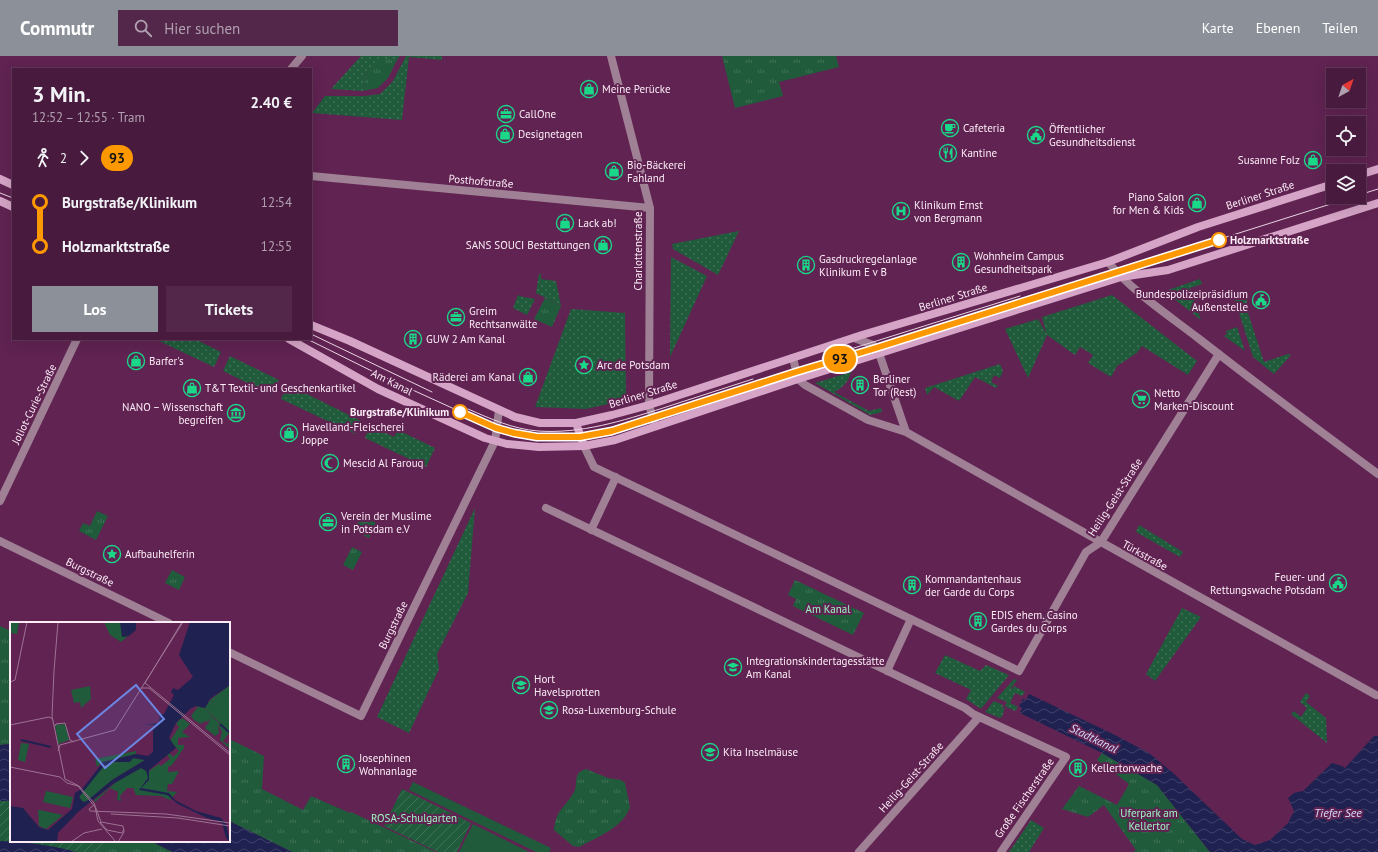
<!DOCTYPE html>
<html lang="de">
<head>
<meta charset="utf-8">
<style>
  :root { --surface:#481a3e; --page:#522749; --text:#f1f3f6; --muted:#b1a1b0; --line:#603858; --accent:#8c9099 }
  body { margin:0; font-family:"PT Sans",sans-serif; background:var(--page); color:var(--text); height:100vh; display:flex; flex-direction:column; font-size:15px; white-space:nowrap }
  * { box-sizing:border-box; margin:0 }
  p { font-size:13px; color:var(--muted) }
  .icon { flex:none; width:22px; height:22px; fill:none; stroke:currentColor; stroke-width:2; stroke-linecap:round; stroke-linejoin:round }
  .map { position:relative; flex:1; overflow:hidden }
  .details { position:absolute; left:12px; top:12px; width:300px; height:272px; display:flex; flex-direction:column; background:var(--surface); border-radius:0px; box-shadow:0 4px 16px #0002,0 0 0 1px var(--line) }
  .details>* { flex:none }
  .badge { padding:0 8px; border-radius:13px; font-size:14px; line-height:26px }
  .needle { width:26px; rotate:40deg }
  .controls { position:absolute; left:1326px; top:12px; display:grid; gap:8px }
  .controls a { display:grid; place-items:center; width:40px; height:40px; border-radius:0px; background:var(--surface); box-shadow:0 4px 16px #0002,0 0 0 1px var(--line); font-size:20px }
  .map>.badge { position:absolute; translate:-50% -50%; box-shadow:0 0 0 2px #fff }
  .legs { display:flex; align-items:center; gap:6px; height:44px; padding:0 20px; font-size:13px }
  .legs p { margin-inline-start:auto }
  .head { display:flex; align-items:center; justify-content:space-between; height:68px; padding:0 20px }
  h1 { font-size:22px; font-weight:600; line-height:30px }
  .primary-button { display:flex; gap:8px; margin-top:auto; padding:8px 20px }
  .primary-button a { flex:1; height:46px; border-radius:0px; background:var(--accent); color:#fff; font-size:16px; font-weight:600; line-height:46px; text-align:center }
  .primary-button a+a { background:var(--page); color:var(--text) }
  ul { padding:0 20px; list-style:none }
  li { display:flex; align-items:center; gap:14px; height:44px; font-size:15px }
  li i { display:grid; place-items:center; width:6px; height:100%; margin:0 5px; background:currentColor }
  li i::after { content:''; width:10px; height:10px; margin:-5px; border:3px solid; border-radius:50%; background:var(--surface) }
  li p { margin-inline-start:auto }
  li:first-child i { background:linear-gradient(#0000 50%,currentColor 0) }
  li:last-child i { background:linear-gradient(currentColor 50%,#0000 0) }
  header { display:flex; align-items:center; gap:24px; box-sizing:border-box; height:56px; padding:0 20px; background:var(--accent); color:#fff }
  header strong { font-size:19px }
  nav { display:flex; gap:22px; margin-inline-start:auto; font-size:14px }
  .search { width:280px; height:36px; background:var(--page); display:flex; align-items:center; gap:10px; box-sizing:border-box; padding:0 14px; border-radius:0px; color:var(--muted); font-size:15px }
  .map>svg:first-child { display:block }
  .grass { fill:url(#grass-dots) }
  .park { fill:url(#park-tufts) }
  .garden { fill:url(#garden-furrows) }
  .pitch { fill:#205b3c }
  .water { fill:url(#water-waves) }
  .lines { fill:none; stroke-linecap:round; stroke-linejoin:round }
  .street { stroke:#9f8095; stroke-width:8 }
  .secondary { stroke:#d5a4c6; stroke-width:8 }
  .tram { stroke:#e9d4e3; stroke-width:1 }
  .line-1-casing { stroke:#fff; stroke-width:9 }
  .line-1 { stroke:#fe9800; stroke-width:6 }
  .stop-1-dot { fill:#fff; stroke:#fe9800; stroke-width:2 }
  .labels { text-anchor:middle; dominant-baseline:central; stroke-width:4; stroke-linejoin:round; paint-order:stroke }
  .poi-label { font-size:11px; fill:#fbecf6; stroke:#602352; text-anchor:start }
  .street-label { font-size:11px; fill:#fbecf6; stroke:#602352 }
  .stop-label { font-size:11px; font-weight:bold; fill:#fbecf6; stroke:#602352; text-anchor:start }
  .park-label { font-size:11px; fill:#9bf6c1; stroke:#602352 }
  .water-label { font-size:12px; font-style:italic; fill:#d6dcfd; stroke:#602352 }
  .inset-river { fill:none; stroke:#1f2150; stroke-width:2 }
  .inset-road { fill:none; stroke:#9e7394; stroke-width:1 }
  .view { fill:#6b85e2; fill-opacity:0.15; stroke:#6b85e2; stroke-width:2 }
  .inset-edge { fill:none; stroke:#fbecf6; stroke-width:2 }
</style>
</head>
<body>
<header>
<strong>Commutr</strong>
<div class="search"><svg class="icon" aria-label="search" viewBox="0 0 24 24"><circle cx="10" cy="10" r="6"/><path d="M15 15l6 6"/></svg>Hier suchen</div>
<nav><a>Karte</a><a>Ebenen</a><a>Teilen</a></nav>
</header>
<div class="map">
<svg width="1378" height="796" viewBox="0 0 1378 796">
  <defs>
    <pattern id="grass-dots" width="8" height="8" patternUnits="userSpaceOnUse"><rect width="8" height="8" fill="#205b3c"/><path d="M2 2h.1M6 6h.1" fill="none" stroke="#417359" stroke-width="1.8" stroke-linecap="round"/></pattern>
    <pattern id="park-tufts" width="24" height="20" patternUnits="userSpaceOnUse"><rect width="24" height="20" fill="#205b3c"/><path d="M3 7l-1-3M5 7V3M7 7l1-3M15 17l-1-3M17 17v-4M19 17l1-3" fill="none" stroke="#417359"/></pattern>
    <pattern id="garden-furrows" width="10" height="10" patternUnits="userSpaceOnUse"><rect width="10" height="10" fill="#205b3c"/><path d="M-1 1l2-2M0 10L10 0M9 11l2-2" fill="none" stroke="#417359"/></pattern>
    <pattern id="water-waves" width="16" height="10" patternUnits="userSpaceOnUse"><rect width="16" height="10" fill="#1f2150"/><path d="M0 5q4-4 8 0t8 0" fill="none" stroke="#40416a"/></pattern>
  </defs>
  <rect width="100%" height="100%" fill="#602352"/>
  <path class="grass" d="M361 0H400L397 4 379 3 367 15 363 35 331 33Z
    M406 0H442V4L409 1 402 64 312 57 325 40H364L380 38 393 25Z
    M739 175 718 219 673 193 672 188Z
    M671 201 707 220 670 301Z
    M539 218H541V223L556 225 561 250 536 237Z
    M1200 223 1202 228 1190 232 1201 264 1168 238V234Z
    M1245 238 1248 250 1246 251 1264 306 1288 298 1291 299 1274 318 1253 301 1234 241Z
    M518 239 523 241 535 243 527 259 513 252Z
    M1112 239 1197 305 1188 319 1142 290 1137 297 1117 310 1111 321 1088 307 1093 299 1080 291 1075 299 1047 279 1028 322 1005 273 1038 263 1046 277 1042 261Z
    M571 253 625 257 626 344 586 353 535 351Z
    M1237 271 1245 295 1224 280 1227 278 1226 275Z
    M155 283H195L221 296 214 311Z
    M230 300 279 324 272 339 223 315Z
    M1000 308 1003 315 1000 322 994 319 991 326 998 330 996 332 975 321 959 345 934 331 927 339 925 332Z
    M851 316C848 326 843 332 834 336L869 355 881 352 882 356 870 359 815 327Z
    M287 328 361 365 355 378 281 343Z
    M370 369 394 381 398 374 435 392 426 411 365 382Z
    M475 452 468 537 437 598 439 613 409 677 377 661Z
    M1139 469 1183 496 1180 501 1136 476Z
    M1182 552 1201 561 1155 625 1146 618Z
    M945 599 980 615 986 609 1009 619 981 653 966 643 971 634 935 617Z
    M1014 623 1017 624 1011 632 1012 633 1014 630 1025 636 1022 640 1015 637 1010 647 1018 651 1015 655 1005 650 1007 646 997 642Z
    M1306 637 1310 640 1306 646 1326 662 1327 687 1291 658 1294 655 1301 661 1307 652 1300 646Z
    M994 645 1003 649 1002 652 1005 651 1002 661 1000 662 985 656Z
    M1031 764 1044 772 1029 796H1009Z"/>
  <path class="park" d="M722 0H836L839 11 779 26 783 40 735 52Z
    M379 2 397 4 388 22 378 32 363 35 367 15Z
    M545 242 561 250 552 271 534 263Z
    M97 455 108 460 96 484 79 475 83 467 90 470Z
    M361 460 376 467 369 482 354 474Z
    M352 491 362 496 353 514 343 509Z
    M172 514 185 521 179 534 165 527Z
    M795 524 864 557 853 579 793 550 796 543 788 539Z
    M0 570 11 575V688L0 689Z
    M229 683 264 700 262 733 303 754 311 740 350 757 351 756 436 796H292L229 765Z
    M1102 697 1157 729 1210 796H1133L1136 794 1104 749 1088 761 1062 753 1079 730 1117 749 1129 728 1097 704Z
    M586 713 608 722 621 724 625 727 630 751C623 772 597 781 579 791L573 790 554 774C556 753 565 752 574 736 577 731 575 723 578 718 580 715 583 714 586 713Z
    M0 745H11V785H150L173 796H0Z"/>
  <path class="garden" d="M402 733 471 767 457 796H438L384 770Z
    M0 745H11V785H105L101 796H0Z"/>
  <path class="pitch" d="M413 726 551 792 549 796H536L409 734Z
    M473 768 529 796H459Z"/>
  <path class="water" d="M1029 638 1115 679 1149 697 1172 716 1242 783 1255 789 1270 784 1288 767 1294 755 1288 742 1294 737 1303 735 1332 707 1342 710 1345 712 1374 680H1378V796H1210L1157 729 1102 697 1020 657 1022 652 1019 650 1023 643 1026 644Z
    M11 688V745H0V689Z
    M229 765 292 796H173L150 785H229Z
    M0 785C26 786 51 789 77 796H0Z"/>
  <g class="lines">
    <path class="street" d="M611 0 650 152 649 349 655 370
      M291 13 302 0
      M311 120 650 152
      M1108 206C1133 236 1167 258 1198 282 1257 328 1317 373 1378 418
      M854 282 873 289 879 297 906 376
      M793 302 798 323 805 329 868 364 906 376 1101 486 1376 639
      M584 390 594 411 1019 615 1086 496 1101 486 1219 298
      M0 445 77 283
      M546 452 965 652 973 658 1066 701 1001 796
      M591 474 616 421
      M0 485 169 567
      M229 596 361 660 495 385 499 354
      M887 615 911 563
      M859 796 979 661"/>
    <path class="secondary" d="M1359 119 1378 113
      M0 123 13 129
      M0 145 13 151
      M311 269 350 285 515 361 540 367H576L612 359 649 349 862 279 1108 206 1198 171 1333 128
      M289 283 378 333 485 382 507 388 539 391 584 390 615 384 798 323 1121 221 1168 214 1378 147
      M576 367 584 390"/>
    <path class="tram" d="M0 137 13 142
      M1359 139 1378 133
      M311 278 432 336
      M307 283 382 320 496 372 514 377 537 381H580L612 375 1353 141
      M822 302 1020 240
      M468 353C491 363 513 373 538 375 581 378 622 365 663 352 693 342 723 333 753 323"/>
  </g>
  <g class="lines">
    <g class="line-1-casing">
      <path id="line-1" d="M460 356 496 372 514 377 537 381H580L612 375 796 316 876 292 1219 184"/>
    </g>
    <use href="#line-1" class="line-1"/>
  </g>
  <defs>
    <g id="shop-ring" transform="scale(0.9)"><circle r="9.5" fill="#602352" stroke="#19d989" stroke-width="1.5"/><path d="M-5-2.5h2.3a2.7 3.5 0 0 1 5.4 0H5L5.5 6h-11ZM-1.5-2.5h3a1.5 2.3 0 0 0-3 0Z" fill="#19d989"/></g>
    <g id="office-ring" transform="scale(0.9)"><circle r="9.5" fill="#602352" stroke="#19d989" stroke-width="1.5"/><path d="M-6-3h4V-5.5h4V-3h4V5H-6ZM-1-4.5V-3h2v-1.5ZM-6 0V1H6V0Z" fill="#19d989"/></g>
    <g id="cafe-ring" transform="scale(0.9)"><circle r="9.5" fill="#602352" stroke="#19d989" stroke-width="1.5"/><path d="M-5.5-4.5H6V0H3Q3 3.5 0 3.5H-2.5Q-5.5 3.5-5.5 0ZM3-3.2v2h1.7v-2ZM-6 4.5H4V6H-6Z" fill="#19d989"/></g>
    <g id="civic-ring" transform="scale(0.9)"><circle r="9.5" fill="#602352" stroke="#19d989" stroke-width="1.5"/><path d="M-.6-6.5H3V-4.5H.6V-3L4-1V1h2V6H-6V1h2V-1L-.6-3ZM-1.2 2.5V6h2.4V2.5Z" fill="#19d989"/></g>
    <g id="restaurant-ring" transform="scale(0.9)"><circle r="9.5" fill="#602352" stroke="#19d989" stroke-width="1.5"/><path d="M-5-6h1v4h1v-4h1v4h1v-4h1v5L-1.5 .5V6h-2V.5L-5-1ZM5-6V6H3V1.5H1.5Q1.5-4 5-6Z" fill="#19d989"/></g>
    <g id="hospital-ring" transform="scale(0.9)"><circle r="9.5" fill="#602352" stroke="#19d989" stroke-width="1.5"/><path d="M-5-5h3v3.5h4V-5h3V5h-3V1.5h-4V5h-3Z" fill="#19d989"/></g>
    <g id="building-ring" transform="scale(0.9)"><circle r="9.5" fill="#602352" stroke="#19d989" stroke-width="1.5"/><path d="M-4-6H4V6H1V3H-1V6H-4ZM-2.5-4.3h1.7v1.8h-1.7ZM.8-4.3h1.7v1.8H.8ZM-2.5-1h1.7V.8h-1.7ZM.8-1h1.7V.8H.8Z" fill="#19d989"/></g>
    <g id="sight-ring" transform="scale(0.9)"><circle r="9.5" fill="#602352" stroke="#19d989" stroke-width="1.5"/><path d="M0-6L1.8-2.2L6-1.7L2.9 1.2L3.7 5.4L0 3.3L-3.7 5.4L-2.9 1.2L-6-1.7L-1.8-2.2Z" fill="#19d989"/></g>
    <g id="supermarket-ring" transform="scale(0.9)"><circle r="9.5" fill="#602352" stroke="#19d989" stroke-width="1.5"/><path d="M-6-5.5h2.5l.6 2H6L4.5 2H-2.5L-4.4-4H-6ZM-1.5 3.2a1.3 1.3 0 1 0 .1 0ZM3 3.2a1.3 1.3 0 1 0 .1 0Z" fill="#19d989"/></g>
    <g id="museum-ring" transform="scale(0.9)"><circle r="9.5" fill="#602352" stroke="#19d989" stroke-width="1.5"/><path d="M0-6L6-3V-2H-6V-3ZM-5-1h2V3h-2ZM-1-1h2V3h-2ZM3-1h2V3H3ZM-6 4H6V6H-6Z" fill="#19d989"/></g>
    <g id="mosque-ring" transform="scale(0.9)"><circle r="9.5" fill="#602352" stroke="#19d989" stroke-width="1.5"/><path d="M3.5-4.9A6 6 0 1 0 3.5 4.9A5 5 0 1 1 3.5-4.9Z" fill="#19d989"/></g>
    <g id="school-ring" transform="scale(0.9)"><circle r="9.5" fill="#602352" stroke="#19d989" stroke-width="1.5"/><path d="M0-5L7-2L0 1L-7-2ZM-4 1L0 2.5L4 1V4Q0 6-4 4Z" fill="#19d989"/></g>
  </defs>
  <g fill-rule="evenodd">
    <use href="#shop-ring" x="589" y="33"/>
    <use href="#office-ring" x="506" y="58"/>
    <use href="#cafe-ring" x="950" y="72"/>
    <use href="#shop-ring" x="505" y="78"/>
    <use href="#civic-ring" x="1036" y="79"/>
    <use href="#restaurant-ring" x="948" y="97"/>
    <use href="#shop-ring" x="1313" y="104"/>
    <use href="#shop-ring" x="614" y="115"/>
    <use href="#shop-ring" x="1197" y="147"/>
    <use href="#hospital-ring" x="901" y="155"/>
    <use href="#shop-ring" x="565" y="167"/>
    <use href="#shop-ring" x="603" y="189"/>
    <use href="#building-ring" x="961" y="206"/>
    <use href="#building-ring" x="806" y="209"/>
    <use href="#civic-ring" x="1261" y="244"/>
    <use href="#office-ring" x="456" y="261"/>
    <use href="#building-ring" x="413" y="283"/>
    <use href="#shop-ring" x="136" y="305"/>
    <use href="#sight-ring" x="584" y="309"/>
    <use href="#shop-ring" x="528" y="321"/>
    <use href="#building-ring" x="860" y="329"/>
    <use href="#shop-ring" x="192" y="332"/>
    <use href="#supermarket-ring" x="1141" y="343"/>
    <use href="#museum-ring" x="236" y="357"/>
    <use href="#shop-ring" x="289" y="377"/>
    <use href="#mosque-ring" x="330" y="407"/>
    <use href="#office-ring" x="328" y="466"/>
    <use href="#sight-ring" x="112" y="498"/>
    <use href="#civic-ring" x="1338" y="527"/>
    <use href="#building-ring" x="912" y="529"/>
    <use href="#building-ring" x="978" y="565"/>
    <use href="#school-ring" x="733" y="611"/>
    <use href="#school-ring" x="521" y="629"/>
    <use href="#school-ring" x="549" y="654"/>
    <use href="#school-ring" x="710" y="696"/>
    <use href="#building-ring" x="346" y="708"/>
    <use href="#building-ring" x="1078" y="712"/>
  </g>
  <g class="stop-1-dot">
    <circle cx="1219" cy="184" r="7"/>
    <circle cx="460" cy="356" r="7"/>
  </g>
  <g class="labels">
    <g class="poi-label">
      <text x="602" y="33">Meine Perücke</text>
      <text x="519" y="58">CallOne</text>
      <text x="963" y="72">Cafeteria</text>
      <text x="1049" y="73">Öffentlicher<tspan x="1049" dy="13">Gesundheitsdienst</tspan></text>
      <text x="518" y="78">Designetagen</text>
      <text x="961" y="97">Kantine</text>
      <text x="1300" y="104" text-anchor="end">Susanne Folz</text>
      <text x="627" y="109">Bio-Bäckerei<tspan x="627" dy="13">Fahland</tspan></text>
      <text x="1184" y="141" text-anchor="end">Piano Salon<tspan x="1184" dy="13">for Men &amp; Kids</tspan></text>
      <text x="914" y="149">Klinikum Ernst<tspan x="914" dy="13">von Bergmann</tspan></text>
      <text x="578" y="167">Lack ab!</text>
      <text x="590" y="189" text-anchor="end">SANS SOUCI Bestattungen</text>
      <text x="974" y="200">Wohnheim Campus<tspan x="974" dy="13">Gesundheitspark</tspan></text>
      <text x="819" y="203">Gasdruckregelanlage<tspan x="819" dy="13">Klinikum E v B</tspan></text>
      <text x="1248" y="238" text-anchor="end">Bundespolizeipräsidium<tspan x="1248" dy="13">Außenstelle</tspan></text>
      <text x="469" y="255">Greim<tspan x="469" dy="13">Rechtsanwälte</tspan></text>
      <text x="426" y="283">GUW 2 Am Kanal</text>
      <text x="149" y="305">Barfer's</text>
      <text x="597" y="309">Arc de Potsdam</text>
      <text x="515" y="321" text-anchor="end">Räderei am Kanal</text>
      <text x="873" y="323">Berliner<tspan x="873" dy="13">Tor (Rest)</tspan></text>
      <text x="205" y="332">T&amp;T Textil- und Geschenkartikel</text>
      <text x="1154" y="337">Netto<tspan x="1154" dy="13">Marken-Discount</tspan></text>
      <text x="223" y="351" text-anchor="end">NANO – Wissenschaft<tspan x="223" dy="13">begreifen</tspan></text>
      <text x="302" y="371">Havelland-Fleischerei<tspan x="302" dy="13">Joppe</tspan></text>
      <text x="343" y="407">Mescid Al Farouq</text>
      <text x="341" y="460">Verein der Muslime<tspan x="341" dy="13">in Potsdam e.V</tspan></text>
      <text x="125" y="498">Aufbauhelferin</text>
      <text x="1325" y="521" text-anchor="end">Feuer- und<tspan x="1325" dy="13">Rettungswache Potsdam</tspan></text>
      <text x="925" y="523">Kommandantenhaus<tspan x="925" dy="13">der Garde du Corps</tspan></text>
      <text x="991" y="559">EDIS ehem. Casino<tspan x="991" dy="13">Gardes du Corps</tspan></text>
      <text x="746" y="605">Integrationskindertagesstätte<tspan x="746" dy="13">Am Kanal</tspan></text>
      <text x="534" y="623">Hort<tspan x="534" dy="13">Havelsprotten</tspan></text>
      <text x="562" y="654">Rosa-Luxemburg-Schule</text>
      <text x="723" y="696">Kita Inselmäuse</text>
      <text x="359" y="702">Josephinen<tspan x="359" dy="13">Wohnanlage</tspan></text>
      <text x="1091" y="712">Kellertorwache</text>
    </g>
    <g class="street-label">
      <text transform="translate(481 125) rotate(5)">Posthofstraße</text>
      <text transform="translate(1260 139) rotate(-18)">Berliner Straße</text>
      <text transform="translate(638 195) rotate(-90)">Charlottenstraße</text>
      <text transform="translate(953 241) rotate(-17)">Berliner Straße</text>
      <text transform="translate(392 326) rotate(27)">Am Kanal</text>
      <text transform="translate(643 338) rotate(-17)">Berliner Straße</text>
      <text transform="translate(34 348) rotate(-64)">Joliot-Curie-Straße</text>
      <text transform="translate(1115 441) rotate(-57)">Heilig-Geist-Straße</text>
      <text transform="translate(1145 499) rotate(29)">Türkstraße</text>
      <text transform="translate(90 516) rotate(26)">Burgstraße</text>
      <text transform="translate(393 569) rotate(-64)">Burgstraße</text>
      <text transform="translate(911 721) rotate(-48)">Heilig-Geist-Straße</text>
      <text transform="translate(1024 742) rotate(-55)">Große Fischerstraße</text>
    </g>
    <g class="stop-label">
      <text x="1230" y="184">Holzmarktstraße</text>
      <text x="449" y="356" text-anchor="end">Burgstraße/Klinikum</text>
    </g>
    <g class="park-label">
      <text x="828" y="553">Am Kanal</text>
      <text x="1149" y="757">Uferpark am<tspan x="1149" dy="13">Kellertor</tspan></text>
      <text x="414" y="762">ROSA-Schulgarten</text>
    </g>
    <g class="water-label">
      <text transform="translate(1094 682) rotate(26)">Stadtkanal</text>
      <text x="1338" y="756">Tiefer See</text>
    </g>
  </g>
  <g transform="translate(10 566)">
    <rect width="220" height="220" fill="#602352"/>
    <path d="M186 84 195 86 205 97 199 96 191 101 184 98 181 94 187 86 189 88Z" fill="#205b3c"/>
    <path d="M199 96 205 97 219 111 213 119 217 122 220 120V127L210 118 212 110 208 102 209 111 205 114 195 106 200 98 190 102 184 98 191 101Z" fill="#205b3c"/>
    <path d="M0 0 9 1 7 12 0 11ZM94 0H110L113 12 118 14 111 20 100 13ZM80 64 81 77 71 86 70 80 64 81 61 68ZM220 71V111L195 86 200 78 206 85ZM172 96 180 102 172 110 180 115 168 116V123H174V126L162 143 158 145V150L169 149 162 162H158L157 169 167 170 160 178 151 174 126 173 123 166H117L110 174 111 179 107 178 108 170 100 166 85 180 84 178 109 158 131 146 139 149 149 142 151 144 160 137 157 133 159 131 163 135 169 129 160 119 169 105 166 101ZM55 102 59 118 48 122 45 103ZM11 121 19 122 15 140 8 138ZM126 129V132L93 140 87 145 85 137ZM123 136 135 138 102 158 77 179 73 180 69 175 89 148 97 142ZM36 169 63 175 60 186 33 180Z" fill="#205b3c"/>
    <path d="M99 141 100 145 111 143 115 148 95 160 93 156 88 158 85 153ZM28 188H30L53 193 36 207 29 204Z" fill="#205b3c"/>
    <path d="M220 63V71L213 80 206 86 200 84 203 81 200 78Z" fill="#205b3c"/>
    <path d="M110 0H126V8L119 14 112 15ZM180 0H220V63L200 77 195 86 186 84 180 87 166 101 159 116 166 126 139 148V158L131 166 159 171 165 178 186 189 211 196 216 202 220 220 216 216 212 201 195 195 168 182 157 173 129 168 138 156 136 149 131 146 103 162 68 190 48 211 47 220H0V184L13 186 29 205 38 208 62 187 65 171 73 166 93 140 126 132 138 134 143 130V106L149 103H134L149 101 150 92H154L164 73 161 70 163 66 168 68 183 55 169 33ZM123 136 135 138 102 158 77 179 73 180 69 175 94 144 104 140H120Z" fill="#1f2150" fill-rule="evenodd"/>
    <path class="inset-river" d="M210 102 220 111M11 118 41 125"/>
    <path class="inset-road" d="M44 49 42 94 55 157 69 164 84 181 91 200 113 204 114 210 108 220M44 49 48 0M0 60 5 58 17 0M135 61 172 0M135 61 220 131M131 66H139L220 133M0 103 39 95 43 97M44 105 46 102 55 101 60 118 64 120M48 129 50 123 105 108 173 0M0 145 50 155 57 161 68 164 85 185 88 199 106 220M84 183 79 187 80 189 156 192 220 201M101 192 168 196 220 204M90 200 97 208 112 211 114 207M61 220 74 211 92 207"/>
    <path class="view" d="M126 63 154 97 95 146 67 112Z"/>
    <rect width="220" height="220" class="inset-edge"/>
  </g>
</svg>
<div class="controls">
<a><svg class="needle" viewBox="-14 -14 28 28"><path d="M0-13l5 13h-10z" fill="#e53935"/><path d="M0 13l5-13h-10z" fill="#b1a1b0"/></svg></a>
<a><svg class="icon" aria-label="locate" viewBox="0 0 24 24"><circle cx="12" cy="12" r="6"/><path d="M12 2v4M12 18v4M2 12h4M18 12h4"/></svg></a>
<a><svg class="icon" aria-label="layers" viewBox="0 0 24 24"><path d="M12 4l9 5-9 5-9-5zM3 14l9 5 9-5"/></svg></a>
</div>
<b class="badge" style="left:840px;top:303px;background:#fe9800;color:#111">93</b>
<section class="details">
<div class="head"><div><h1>3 Min.</h1><p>12:52 – 12:55 · Tram</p></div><b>2.40 €</b></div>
<div class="legs"><svg class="icon" aria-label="walk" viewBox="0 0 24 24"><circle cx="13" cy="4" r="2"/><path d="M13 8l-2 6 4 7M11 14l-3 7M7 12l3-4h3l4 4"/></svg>2<svg class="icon" aria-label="forward" viewBox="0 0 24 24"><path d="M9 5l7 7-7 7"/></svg><b class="badge" style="background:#fe9800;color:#111">93</b></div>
<ul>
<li><i style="color:#fe9800"></i><b>Burgstraße/Klinikum</b><p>12:54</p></li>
<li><i style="color:#fe9800"></i><b>Holzmarktstraße</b><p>12:55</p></li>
</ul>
<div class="primary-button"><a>Los</a><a>Tickets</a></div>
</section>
</div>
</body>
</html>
